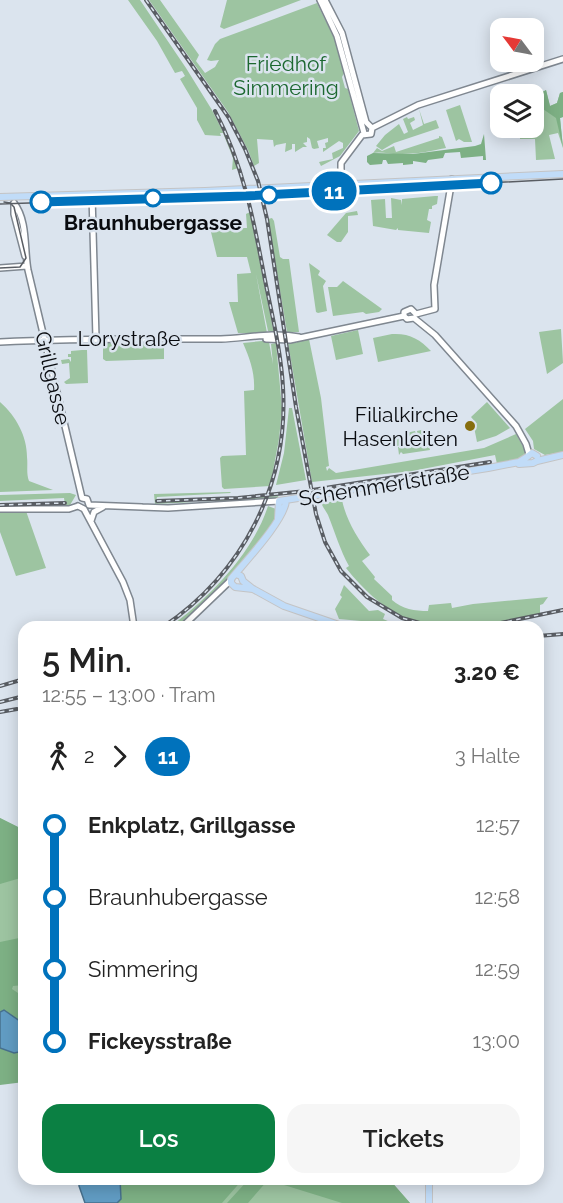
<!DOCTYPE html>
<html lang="de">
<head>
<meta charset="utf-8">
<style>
  :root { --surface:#fff; --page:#f6f6f6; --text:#222; --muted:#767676; --accent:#0b8043 }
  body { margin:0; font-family:Raleway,sans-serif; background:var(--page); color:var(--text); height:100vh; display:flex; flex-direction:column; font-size:22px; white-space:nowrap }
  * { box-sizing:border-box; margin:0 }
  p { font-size:20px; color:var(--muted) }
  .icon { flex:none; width:33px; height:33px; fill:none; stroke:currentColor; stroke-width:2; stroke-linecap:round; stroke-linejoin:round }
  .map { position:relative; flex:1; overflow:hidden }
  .details { position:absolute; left:18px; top:621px; width:526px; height:564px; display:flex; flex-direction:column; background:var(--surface); border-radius:18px; box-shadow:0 3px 15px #0003 }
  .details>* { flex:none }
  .badge { padding:0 12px; border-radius:20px; font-size:21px; line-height:39px }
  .needle { width:39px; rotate:302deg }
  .buttons { position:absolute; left:490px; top:18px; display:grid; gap:12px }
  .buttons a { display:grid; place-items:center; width:54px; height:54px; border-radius:12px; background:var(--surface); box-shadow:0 3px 15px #0003; font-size:30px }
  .map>.badge { position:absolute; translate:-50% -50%; box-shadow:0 0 0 3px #fff }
  .legs { display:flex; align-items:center; gap:9px; height:66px; padding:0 24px; font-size:20px }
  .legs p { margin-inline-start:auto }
  .overview { display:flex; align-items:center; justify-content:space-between; height:102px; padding:0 24px }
  h1 { font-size:33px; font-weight:600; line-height:45px }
  .button { display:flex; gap:12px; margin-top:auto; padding:12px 24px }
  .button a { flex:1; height:69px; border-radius:18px; background:var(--accent); color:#fff; font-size:24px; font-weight:600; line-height:69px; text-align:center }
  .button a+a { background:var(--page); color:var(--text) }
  ul { padding:0 24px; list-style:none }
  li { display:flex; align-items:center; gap:21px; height:72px; font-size:22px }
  li i { display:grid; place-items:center; width:9px; height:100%; margin:0 8px; background:currentColor }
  li i::after { content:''; width:15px; height:15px; margin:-8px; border:4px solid; border-radius:50%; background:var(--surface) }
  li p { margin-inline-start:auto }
  li:first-child i { background:linear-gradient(#0000 50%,currentColor 0) }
  li:last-child i { background:linear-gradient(currentColor 50%,#0000 0) }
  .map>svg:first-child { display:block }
  .green { fill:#9dc4a1 }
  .forest { fill:#7db084 }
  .water { fill:#619cc3; stroke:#47708d; stroke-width:1.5 }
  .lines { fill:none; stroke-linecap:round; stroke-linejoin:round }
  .secondary-casing { stroke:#7f8790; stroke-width:8 }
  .primary-casing { stroke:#c4c4c5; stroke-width:8 }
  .secondary { stroke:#fff; stroke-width:5 }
  .primary { stroke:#c1dcf8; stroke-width:6 }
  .tram { stroke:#595d63; stroke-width:1.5 }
  .rail-casing { stroke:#595d63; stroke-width:4 }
  .rail { stroke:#dbe4ee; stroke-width:1.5; stroke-dasharray:4.5; stroke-linecap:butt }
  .line-1-casing { stroke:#fff; stroke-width:14 }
  .line-1 { stroke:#0072bc; stroke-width:9 }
  .stop-1-dot { fill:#fff; stroke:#0072bc; stroke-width:3 }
  .poi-dot { fill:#866e0e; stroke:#dbe4ee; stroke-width:2 }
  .labels { text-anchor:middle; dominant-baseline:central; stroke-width:5; stroke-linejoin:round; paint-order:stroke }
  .park-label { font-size:21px; fill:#1c6830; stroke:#dbe4ee }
  .stop-label { font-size:21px; font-weight:bold; fill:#090b0f; stroke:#dbe4ee }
  .street-label { font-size:21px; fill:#090b0f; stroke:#dbe4ee }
  .poi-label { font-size:21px; fill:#090b0f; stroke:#dbe4ee; text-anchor:end }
</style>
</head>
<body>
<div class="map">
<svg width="563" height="1203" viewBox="0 0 563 1203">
  <rect width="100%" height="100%" fill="#dbe4ee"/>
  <path class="green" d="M128 0H140L186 68 212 110 225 136 238 168 232 170 233 158 223 133H220L221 136 205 135 197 120V108L180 79 185 76 182 71 175 73 157 41Z
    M149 0H160L199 55 196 61 205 73 215 67 219 60 211 61 207 60 215 44 220 39 317 3 335 40 344 73 342 77 345 88 348 89 359 131 340 156 321 166 319 162 333 159 332 153 343 148V143L339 141 323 152V148H326L325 143 328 142V138L317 141 319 148 314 149 312 148 310 139 307 137V142L303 143 307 147H303L295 152V144H292V149L285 152 286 143 276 145 274 147 273 140 257 139 259 163 254 166 248 150 228 112Z
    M227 0H301L224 29 220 27Z
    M546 90 550 106 557 103 560 93 563 92V117L560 118 563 148 558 133 549 135 555 159 536 160 535 139H520V128H534V94H528L538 92 539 94Z
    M460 105 472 142H464L459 139 456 141 446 110Z
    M419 109 424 124 436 120 439 128 394 143 382 150 376 146 385 135 399 124 404 134 408 132 403 119 407 117 408 119 414 117 415 120 410 123 413 130 423 125Z
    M439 136 442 137 446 148C431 151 417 154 402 154 391 155 383 151 373 153L377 148 382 151 394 146 396 152 439 138Z
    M435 196H438L437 204 432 206V209H429L427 220 431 222 429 233 398 230V228L396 230 373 226 371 200 385 199 386 218H392L391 198 401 200 402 205V199Z
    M357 211 358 215 348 216V232L341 242H337L327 235 346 213Z
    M250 212 273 329 274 332 268 331 256 274 267 333H238L229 302H238L237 274 251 273 247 257H217L210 228H247L246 214Z
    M272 218 274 221 280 257 283 259H289L299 332H287L268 219Z
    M309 263 320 271 318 275 326 281 323 286 327 311 318 313 316 312Z
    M343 281 382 309 379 312 366 314 363 312 333 316 328 287H337Z
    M561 329 563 363 547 374 539 332Z
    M358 330 363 354 336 360 331 336Z
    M392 334C409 333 420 339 431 351L378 362 373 338Z
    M309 339 321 398 329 466 326 467 327 471 329 468 336 473 484 448 516 434 526 452 521 459 497 464 495 455 412 471 312 482 288 343H296L297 342Z
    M262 341 269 342 273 364 271 344 276 343 282 408 279 439 271 482 270 486 224 489 222 487 220 458 222 456 246 455 244 391 254 390C255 373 250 359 243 343Z
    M164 342V359L106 361 103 359V343Z
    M82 350H87L88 383 66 384 64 382 70 378 69 363 62 364 61 360 69 359 71 362V357H68V354H71V351Z
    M563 399V452L545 455 534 449 533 441 525 429Z
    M0 402C16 416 27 436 27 457 28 466 26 473 29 481L53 490 0 492Z
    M487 402 510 428 496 436 477 442 474 427 477 424 471 417Z
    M289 408H292L306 480 276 485 284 453Z
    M426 429 428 440 419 442 428 441 430 450 403 454 401 452 399 455 398 447 407 444 397 446 396 435 405 434 407 441 406 433 415 431 418 439 417 431Z
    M230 492 231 493 157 497 156 502H196L278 496 279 498 155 504 154 494Z
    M70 493 76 495 70 505H65L64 498 0 501V495Z
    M342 500C346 520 358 539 370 555L362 561 375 577 374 579 392 596V600C402 609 415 611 428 611L429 605 451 603 452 608 473 604 548 597 543 604 540 605V614C455 631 407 644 346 568L349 566C340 550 335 532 328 515 325 509 322 507 321 501L324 503Z
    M268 506 276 509C275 511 275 516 275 518 266 540 190 627 170 627 209 598 253 553 268 506Z
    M0 511H26L46 568 16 576 0 532Z
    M344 585 369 611 378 610 385 614 383 619 402 627H365L361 621 339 619 335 609 342 597 340 595Z
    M0 818 18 827 24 823V1024L4 1010 0 1012Z
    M120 1179H389L410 1203H117Z"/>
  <path class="forest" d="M546 90 550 106 557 103 560 93 563 92V117L560 118 563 148 556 118 540 107 534 108V94H528L538 92 539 94Z
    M484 134 486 160H483V156L461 158 460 152 445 153 443 158 428 160 426 163 413 161V164L403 165V163L388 164 386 160H383L382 164 370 165 367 162V156L373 153 413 154 475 146 481 144Z
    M0 818 18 827 24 823V877L0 884Z
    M24 937V985L13 986 12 989 24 997V1024L4 1010 0 1012V942Z
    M0 1048 14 1053 24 1051V1082L0 1085Z
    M120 1179H243L222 1203H117L121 1199Z
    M249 1179H280L286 1181 287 1179H389L410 1203H342L268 1180 248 1203H227Z"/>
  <path class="water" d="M4 1010 24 1024V1051L14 1053 0 1048V1012Z
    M80 1179H120L121 1199 117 1203H85L79 1186Z"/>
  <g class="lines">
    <g class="secondary-casing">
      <path id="secondary" d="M320 0 337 36 364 133
        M325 0 342 33 366 122 372 128
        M341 184V163L362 135 371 134 372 128 418 105 563 59
        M92 195 96 338
        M14 203C28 221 24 249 28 270L82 498 87 499 89 505
        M14 203V214L25 256
        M0 268 27 266
        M416 314 435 309 434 285 452 179
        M414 318 435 335 516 426 526 444 529 454
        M414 318 407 319 404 316V312L411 309 416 314
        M266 339 290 340 404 316
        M0 342C74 338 147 339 221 339 246 338 273 332 299 337
        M89 505 142 507
        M78 506 84 509 123 582 130 600 134 627
        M141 507 168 508 279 501
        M0 509H69L78 506
        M91 521 94 512 103 507
        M182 627 231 580"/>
    </g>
    <g class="primary-casing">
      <path id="primary" d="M0 197 205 191 563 174
        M527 457 532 453 537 456
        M519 464 533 463 537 461 563 455
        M278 518 279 501 488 468 519 462 527 457
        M236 574 241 576 243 581 253 589 284 606 345 627
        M253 589 235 587 231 583V579C244 563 284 521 286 501
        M429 1203V1179"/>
    </g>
    <use href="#secondary" class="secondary"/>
    <use href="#primary" class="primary"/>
    <path class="tram" d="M0 204 263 195 563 179
      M0 268 20 267 26 258 14 207 10 203 4 202"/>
    <g class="rail-casing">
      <path id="rail" d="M146 0 229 118 245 149 258 181 267 219 296 407 316 514 325 542 341 571 367 597 402 618 434 627
        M157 501 238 498 306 491 490 462
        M0 505 65 503
        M163 627C243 573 289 484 283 387 281 351 272 315 265 280 254 221 243 164 215 111
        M481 627 563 610
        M538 636 563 634
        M0 686 24 679
        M0 702 24 696
        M0 712 17 709"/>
    </g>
    <use href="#rail" class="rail"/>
  </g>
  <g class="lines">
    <g class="line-1-casing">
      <path id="line-1" d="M41 202 246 196 491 183"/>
    </g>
    <use href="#line-1" class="line-1"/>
  </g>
  <g class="stop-1-dot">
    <circle cx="491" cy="183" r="10"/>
    <circle cx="269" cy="195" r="8"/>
    <circle cx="153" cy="198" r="8"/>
    <circle cx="41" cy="202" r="10"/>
  </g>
  <circle class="poi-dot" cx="470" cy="426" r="6"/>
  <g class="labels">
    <g class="park-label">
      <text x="286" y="63">Friedhof<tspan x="286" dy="24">Simmering</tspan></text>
    </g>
    <g class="stop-label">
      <text x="153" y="222">Braunhubergasse</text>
    </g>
    <g class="street-label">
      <text x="129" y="338">Lorystraße</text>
      <text transform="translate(53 378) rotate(77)">Grillgasse</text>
      <text transform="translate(384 485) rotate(-9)">Schemmerlstraße</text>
    </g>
    <g class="poi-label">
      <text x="458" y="414">Filialkirche<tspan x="458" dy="24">Hasenleiten</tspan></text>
    </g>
  </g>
</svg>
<div class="buttons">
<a><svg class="needle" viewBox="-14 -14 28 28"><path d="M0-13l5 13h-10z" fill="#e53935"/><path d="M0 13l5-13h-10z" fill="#767676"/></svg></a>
<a><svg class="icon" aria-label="layers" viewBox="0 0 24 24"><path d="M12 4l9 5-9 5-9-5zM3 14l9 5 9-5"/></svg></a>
</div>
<b class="badge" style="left:334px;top:191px;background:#0072bc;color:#fff">11</b>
<section class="details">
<div class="overview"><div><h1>5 Min.</h1><p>12:55 – 13:00 · Tram</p></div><b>3.20 €</b></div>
<div class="legs"><svg class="icon" aria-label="walk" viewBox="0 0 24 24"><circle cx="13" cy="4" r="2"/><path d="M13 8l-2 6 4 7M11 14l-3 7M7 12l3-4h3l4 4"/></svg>2<svg class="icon" aria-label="forward" viewBox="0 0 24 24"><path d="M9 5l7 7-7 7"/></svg><b class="badge" style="background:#0072bc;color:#fff">11</b><p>3 Halte</p></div>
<ul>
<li><i style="color:#0072bc"></i><b>Enkplatz, Grillgasse</b><p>12:57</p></li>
<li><i style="color:#0072bc"></i><span>Braunhubergasse</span><p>12:58</p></li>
<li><i style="color:#0072bc"></i><span>Simmering</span><p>12:59</p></li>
<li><i style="color:#0072bc"></i><b>Fickeysstraße</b><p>13:00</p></li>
</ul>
<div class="button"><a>Los</a><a>Tickets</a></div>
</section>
</div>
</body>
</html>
